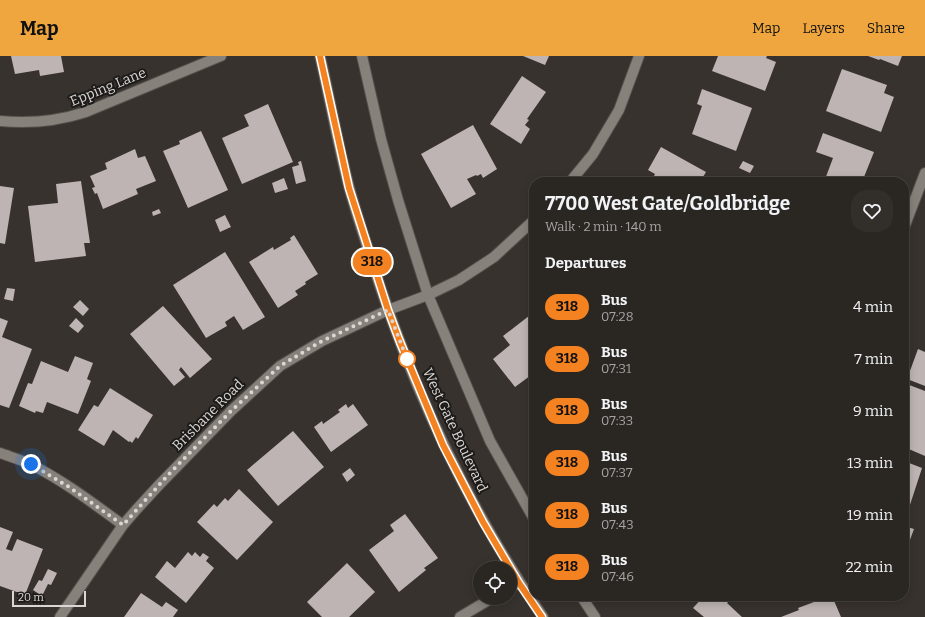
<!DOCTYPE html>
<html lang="en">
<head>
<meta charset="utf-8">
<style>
  :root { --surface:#2a2622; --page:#322e2a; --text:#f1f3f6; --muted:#a5a5a5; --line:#464340; --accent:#f0a63e }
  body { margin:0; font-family:Bitter,serif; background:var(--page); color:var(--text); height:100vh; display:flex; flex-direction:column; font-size:15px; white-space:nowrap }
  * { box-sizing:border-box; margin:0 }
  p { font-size:13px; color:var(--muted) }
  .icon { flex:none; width:22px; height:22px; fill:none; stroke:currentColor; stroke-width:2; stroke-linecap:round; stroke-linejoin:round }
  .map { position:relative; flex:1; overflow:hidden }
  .side { position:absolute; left:529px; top:121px; width:380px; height:424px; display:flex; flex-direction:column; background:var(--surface); border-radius:16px; box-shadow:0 2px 10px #0003,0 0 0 1px var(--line) }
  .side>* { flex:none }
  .badge { padding:0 8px; border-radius:13px; font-size:14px; line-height:26px }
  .fabs { position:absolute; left:473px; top:505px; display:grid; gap:8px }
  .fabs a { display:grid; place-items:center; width:44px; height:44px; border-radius:50%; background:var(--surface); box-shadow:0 2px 10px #0003,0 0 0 1px var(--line); font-size:20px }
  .scale { position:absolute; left:12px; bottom:10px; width:74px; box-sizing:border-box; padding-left:4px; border:2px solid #dad6d3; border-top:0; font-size:11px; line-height:14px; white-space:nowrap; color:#dad6d3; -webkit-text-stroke:3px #1d1b19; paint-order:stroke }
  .you { position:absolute; width:20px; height:20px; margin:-10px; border:3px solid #fff; border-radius:50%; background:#1a73e8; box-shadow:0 0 0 6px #1a73e833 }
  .map>.badge { position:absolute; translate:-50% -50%; box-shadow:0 0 0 2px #fff }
  h2 { padding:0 16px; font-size:15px; line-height:36px }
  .round { display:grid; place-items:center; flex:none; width:42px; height:42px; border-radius:16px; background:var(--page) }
  .summary { display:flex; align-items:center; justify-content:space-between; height:68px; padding:0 16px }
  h1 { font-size:19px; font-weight:700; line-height:30px }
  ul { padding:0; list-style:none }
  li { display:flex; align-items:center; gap:12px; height:52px; padding:0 16px }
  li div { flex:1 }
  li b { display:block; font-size:15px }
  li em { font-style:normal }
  li .badge { min-width:44px; font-weight:700; text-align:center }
  header { display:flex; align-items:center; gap:24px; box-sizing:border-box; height:56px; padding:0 20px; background:var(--accent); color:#111 }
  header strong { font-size:19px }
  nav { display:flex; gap:22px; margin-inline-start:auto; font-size:14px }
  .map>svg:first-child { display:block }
  .building { fill:#bdb4b3 }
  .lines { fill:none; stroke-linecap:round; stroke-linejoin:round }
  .street-casing { stroke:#534f4b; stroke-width:12 }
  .secondary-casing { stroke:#534f4b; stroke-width:12 }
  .street { stroke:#87817b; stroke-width:10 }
  .secondary { stroke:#87817b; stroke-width:10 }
  .line-casing { stroke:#fff; stroke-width:9 }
  .line { stroke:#f58220; stroke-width:6 }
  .walk { stroke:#dad6d3; stroke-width:4; stroke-dasharray:0 7.2 }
  .stop-dot { fill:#fff; stroke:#f58220; stroke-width:2 }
  .labels { text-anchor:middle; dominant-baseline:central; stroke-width:4; stroke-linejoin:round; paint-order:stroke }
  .street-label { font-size:14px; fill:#dad6d3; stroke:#1d1b19 }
</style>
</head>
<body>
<header>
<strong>Map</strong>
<nav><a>Map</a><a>Layers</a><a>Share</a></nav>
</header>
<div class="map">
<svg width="925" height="561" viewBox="0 0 925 561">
  <rect width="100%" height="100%" fill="#38322e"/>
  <path class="building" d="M11 0H61L64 16 40 20 39 14 15 18Z
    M523 0H549L545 9Z
    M718 0H767L766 2 776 6 765 35 712 15Z
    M868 0H902L898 10 880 3 879 4Z
    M842 13 887 29 884 37 894 41 881 76 826 55Z
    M522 20 546 36 527 63 529 64 525 69 530 73 521 88 490 68Z
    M702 33 752 52 736 95 692 78 702 50 697 48Z
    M268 48 293 106 242 128 222 82 249 70 244 59Z
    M473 69 497 113 483 122 481 118 477 120 476 119 467 123 476 138 451 152 421 98Z
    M201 75 228 134 188 152 163 95 180 88 179 85Z
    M823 77 874 96 862 126H824L833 102 816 96Z
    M661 91 706 116 700 126H651L655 118 648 114Z
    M135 93 138 102 145 100 156 125 136 133 138 138 103 153 97 137 95 138 92 132 95 131 90 120 107 113 105 107Z
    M301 105 306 125 296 128 292 111 299 109 298 106Z
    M743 105 754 110 750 117 739 112Z
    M284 122 288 133 275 137 272 127Z
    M81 125 90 187H84L86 200 35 206 28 150 58 147 56 128Z
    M0 130 14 132 5 188 0 187Z
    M159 153 161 157 153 160 152 156Z
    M225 159 231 171 220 176 215 164Z
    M294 179 318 218 305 226 306 228 295 235 298 239 278 252 249 206 273 191 274 194 291 184 290 182Z
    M225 196 265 261 243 274 234 260 225 266 227 270 206 282 173 229Z
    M7 232 15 233 13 245 4 243Z
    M80 244 89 253 83 260 73 251Z
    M163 250 212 303 190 322 181 311 179 314 185 321 174 330 130 278Z
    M534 256V317L515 331 493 303 510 289 503 280Z
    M0 262 8 265 2 281 32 293 9 352 0 349Z
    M76 262 84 270 78 277 69 270Z
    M918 293 925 296V330L907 323Z
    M75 300 93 307 87 323 91 325 78 358 47 346 43 357 36 355 35 357 19 350 28 327 32 328 41 305 68 316Z
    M904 327 925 335V400L904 391Z
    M110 332 153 359 138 383 136 381 132 387 130 385 129 386 113 374 104 390 78 374 94 349 98 351Z
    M346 348 348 352 353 348 368 369 331 396 314 371 322 365 323 368 340 356 338 354Z
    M293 375 324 411 278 450 247 414Z
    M904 405 922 412 908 455 904 454Z
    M350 412 355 419 347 426 342 418Z
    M239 433 273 466 237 504 197 466 214 448 217 451 225 442 228 445Z
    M405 458 438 502 424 512 426 514 399 536 369 494 394 475 390 469Z
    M904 470 914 473 904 500Z
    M0 471 13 476 6 493 12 495 17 483 43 493 25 539 0 530Z
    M188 496 192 500 195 496 200 501 203 497 209 501 206 505 214 512 186 547 155 521 167 505 175 512Z
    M347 507 375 536 349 561H322L307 546Z
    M48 513 57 517 51 529 48 528 42 540 33 534 39 524 42 525Z
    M141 537 162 551 166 546 178 554 173 561H124Z
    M704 540H725L730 544 727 547 742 561H704L693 552Z
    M830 540H832L841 561H781L799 554 798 552Z"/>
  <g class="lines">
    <g class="street-casing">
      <path id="street" d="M0 65C30 68 58 65 86 56L221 0
        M570 126 593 98 619 54 639 0
        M904 172 925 117
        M0 397C11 401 22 404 32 409 64 425 94 448 123 469
        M510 532 519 527
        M60 561 123 469 136 454 159 429 231 355 280 310 322 285 388 254 428 239 459 224 494 201 534 164
        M460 561 492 542"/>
    </g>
    <g class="secondary-casing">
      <path id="secondary" d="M320 0C330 44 338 88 349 131 355 153 362 174 369 196 409 325 466 449 543 561
        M362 0 381 83 398 144 428 239 490 385 534 463
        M581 540 595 561"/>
    </g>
    <use href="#street" class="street"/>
    <use href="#secondary" class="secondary"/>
  </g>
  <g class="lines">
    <g class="line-casing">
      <path id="line" d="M320 0 349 132 388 254 400 286 443 389 483 466 519 527 542 561"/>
    </g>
    <use href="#line" class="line"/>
    <path class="walk" d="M31 408 69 431 123 469 169 418 231 355 280 310 322 285 388 254 407 303"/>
  </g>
  <circle class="stop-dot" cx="407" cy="303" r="8"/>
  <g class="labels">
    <g class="street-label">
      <text transform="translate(108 31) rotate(-22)">Epping Lane</text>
      <text transform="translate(208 359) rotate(-45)">Brisbane Road</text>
      <text transform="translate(455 374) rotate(65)">West Gate Boulevard</text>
    </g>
  </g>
</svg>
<div class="fabs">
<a><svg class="icon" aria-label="locate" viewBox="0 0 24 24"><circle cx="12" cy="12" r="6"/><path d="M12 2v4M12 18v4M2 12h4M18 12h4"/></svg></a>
</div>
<div class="scale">20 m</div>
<div class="you" style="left:31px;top:408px"></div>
<b class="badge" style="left:372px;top:206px;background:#f58220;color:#111">318</b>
<section class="side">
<div class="summary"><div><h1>7700 West Gate/Goldbridge</h1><p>Walk · 2 min · 140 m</p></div><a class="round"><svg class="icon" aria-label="heart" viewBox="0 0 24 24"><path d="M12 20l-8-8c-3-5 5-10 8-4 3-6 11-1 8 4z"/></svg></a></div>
<h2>Departures</h2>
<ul>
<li><span class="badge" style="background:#f58220;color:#111">318</span><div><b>Bus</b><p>07:28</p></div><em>4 min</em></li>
<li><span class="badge" style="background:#f58220;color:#111">318</span><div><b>Bus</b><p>07:31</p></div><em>7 min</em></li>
<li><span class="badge" style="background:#f58220;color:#111">318</span><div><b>Bus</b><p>07:33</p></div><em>9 min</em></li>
<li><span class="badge" style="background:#f58220;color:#111">318</span><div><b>Bus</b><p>07:37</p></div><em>13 min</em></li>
<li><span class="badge" style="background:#f58220;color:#111">318</span><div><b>Bus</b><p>07:43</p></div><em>19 min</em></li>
<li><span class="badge" style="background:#f58220;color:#111">318</span><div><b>Bus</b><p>07:46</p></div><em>22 min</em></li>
</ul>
</section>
</div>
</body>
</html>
